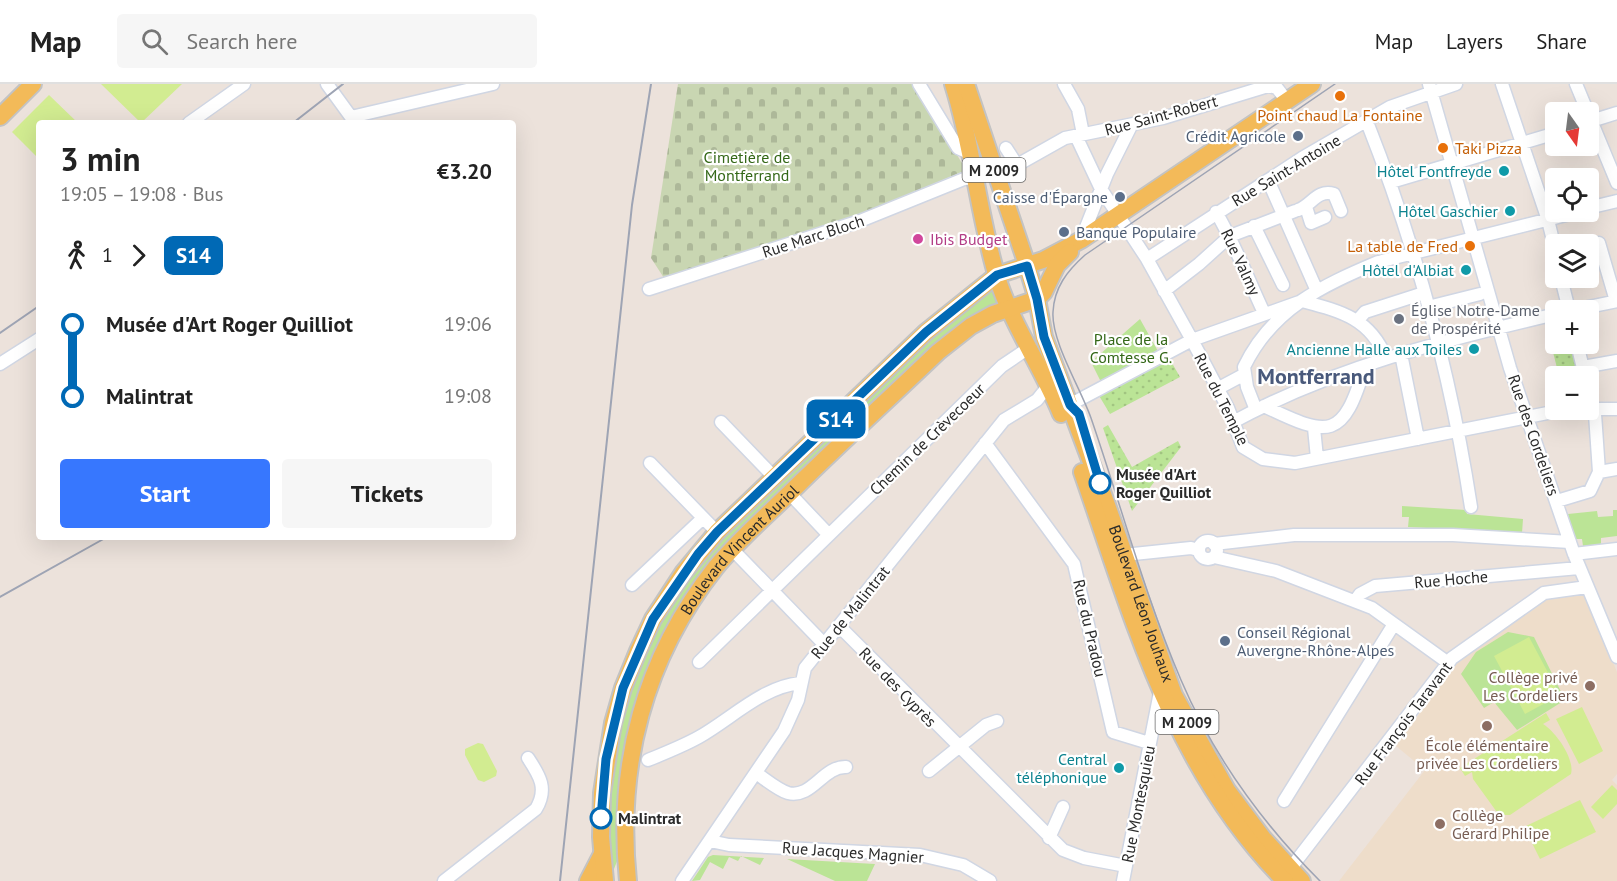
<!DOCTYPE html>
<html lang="en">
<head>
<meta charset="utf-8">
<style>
  :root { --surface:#fff; --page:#f6f6f6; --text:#222; --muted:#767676; --line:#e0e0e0; --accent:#3777fe }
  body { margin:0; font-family:"PT Sans",sans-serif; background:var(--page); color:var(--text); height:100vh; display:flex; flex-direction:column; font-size:22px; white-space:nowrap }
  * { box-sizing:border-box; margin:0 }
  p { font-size:20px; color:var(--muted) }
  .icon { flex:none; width:33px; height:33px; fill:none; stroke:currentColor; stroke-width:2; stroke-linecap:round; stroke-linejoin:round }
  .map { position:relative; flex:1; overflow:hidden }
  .sheet { position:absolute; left:36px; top:36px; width:480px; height:420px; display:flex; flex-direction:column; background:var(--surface); border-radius:6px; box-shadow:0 6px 24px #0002 }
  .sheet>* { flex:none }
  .badge { padding:0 12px; border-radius:9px; font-size:21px; line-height:39px }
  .needle { width:39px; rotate:166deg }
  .buttons { position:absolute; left:1545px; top:18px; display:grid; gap:12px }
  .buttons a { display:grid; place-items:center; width:54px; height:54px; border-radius:6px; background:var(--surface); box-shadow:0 6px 24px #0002; font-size:30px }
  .map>.badge { position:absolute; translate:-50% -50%; box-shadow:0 0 0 3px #fff }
  .legs { display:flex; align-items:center; gap:9px; height:66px; padding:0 24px; font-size:20px }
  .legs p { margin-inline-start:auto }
  .summary { display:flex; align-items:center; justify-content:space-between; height:102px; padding:0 24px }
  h1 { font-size:33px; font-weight:800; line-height:45px }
  .button { display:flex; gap:12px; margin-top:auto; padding:12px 24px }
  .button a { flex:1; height:69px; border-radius:6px; background:var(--accent); color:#fff; font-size:24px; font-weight:800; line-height:69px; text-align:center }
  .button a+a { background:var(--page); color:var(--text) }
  ul { padding:0 24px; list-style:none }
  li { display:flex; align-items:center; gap:21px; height:72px; font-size:22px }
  li i { display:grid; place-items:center; width:9px; height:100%; margin:0 8px; background:currentColor }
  li i::after { content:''; width:15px; height:15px; margin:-8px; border:4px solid; border-radius:50%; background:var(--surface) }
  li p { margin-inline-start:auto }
  li:first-child i { background:linear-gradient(#0000 50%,currentColor 0) }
  li:last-child i { background:linear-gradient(currentColor 50%,#0000 0) }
  header { display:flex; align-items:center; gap:36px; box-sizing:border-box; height:84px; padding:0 30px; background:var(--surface); border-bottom:2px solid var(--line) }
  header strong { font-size:28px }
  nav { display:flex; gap:33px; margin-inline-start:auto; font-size:21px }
  .search { width:420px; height:54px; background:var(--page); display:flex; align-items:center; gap:15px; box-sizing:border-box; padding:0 21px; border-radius:6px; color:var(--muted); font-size:22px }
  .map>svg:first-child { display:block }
  .education { fill:#eeddca }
  .grass { fill:#bbe496 }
  .cemetery { fill:url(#cemetery-stones) }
  .garden { fill:url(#garden-dots) }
  .pitch { fill:#d2ec91 }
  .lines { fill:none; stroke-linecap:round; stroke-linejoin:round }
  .minor-casing { stroke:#d0d6e3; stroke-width:15 }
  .major-casing { stroke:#c3c3c3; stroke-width:20 }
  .minor { stroke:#fff; stroke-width:12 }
  .major { stroke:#f3ba59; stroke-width:16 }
  .tram { stroke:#9ea4b4; stroke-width:1.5 }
  .rail { stroke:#9ea4b4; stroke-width:2 }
  .line-1-casing { stroke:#fff; stroke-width:14 }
  .line-1 { stroke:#0069b5; stroke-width:9 }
  .food-dot { fill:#e8710a; stroke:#fff; stroke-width:2 }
  .service-dot { fill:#5c6f8a; stroke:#fff; stroke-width:2 }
  .culture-dot { fill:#0f9aa8; stroke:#fff; stroke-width:2 }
  .hotel-dot { fill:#d1479c; stroke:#fff; stroke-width:2 }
  .worship-dot { fill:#6b7280; stroke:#fff; stroke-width:2 }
  .stop-1-dot { fill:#fff; stroke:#0069b5; stroke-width:3 }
  .education-dot { fill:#8d6e63; stroke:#fff; stroke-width:2 }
  .labels { text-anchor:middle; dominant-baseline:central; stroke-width:4.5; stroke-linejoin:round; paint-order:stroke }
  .shield { fill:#fff; stroke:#6a6a6a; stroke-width:1.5 }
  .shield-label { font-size:15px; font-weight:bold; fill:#2a2a2a }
  .street-label { font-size:16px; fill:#2a2a2a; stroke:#fff }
  .food-label { font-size:16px; fill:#c56008; stroke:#fff }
  .service-label { font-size:16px; fill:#4e5e75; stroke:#fff; text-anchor:end }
  .park-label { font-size:16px; fill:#346818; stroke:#fff }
  .culture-label { font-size:16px; fill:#0d838f; stroke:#fff; text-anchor:end }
  .hotel-label { font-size:16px; fill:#b23c85; stroke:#fff; text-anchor:start }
  .worship-label { font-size:16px; fill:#5b616d; stroke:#fff; text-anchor:start }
  .stop-label { font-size:16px; font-weight:bold; fill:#2a2a2a; stroke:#fff; text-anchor:start }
  .education-label { font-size:16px; fill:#785e54; stroke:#fff; text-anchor:end }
  .district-label { font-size:22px; font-weight:bold; fill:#49597b; stroke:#fff }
</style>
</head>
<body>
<header>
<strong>Map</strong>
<div class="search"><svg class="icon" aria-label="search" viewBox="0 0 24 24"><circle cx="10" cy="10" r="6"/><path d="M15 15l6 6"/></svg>Search here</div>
<nav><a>Map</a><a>Layers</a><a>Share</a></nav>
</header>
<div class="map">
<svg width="1617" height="797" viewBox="0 0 1617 797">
  <defs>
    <pattern id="cemetery-stones" width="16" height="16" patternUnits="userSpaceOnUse" patternTransform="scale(1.5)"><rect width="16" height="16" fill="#c9d6b2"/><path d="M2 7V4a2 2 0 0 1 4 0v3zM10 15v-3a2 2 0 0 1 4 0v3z" fill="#adb899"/></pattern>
    <pattern id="garden-dots" width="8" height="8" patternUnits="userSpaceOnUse" patternTransform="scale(1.5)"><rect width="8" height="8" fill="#bbe496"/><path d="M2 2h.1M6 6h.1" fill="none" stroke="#a1c481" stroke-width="1.8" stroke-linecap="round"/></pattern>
  </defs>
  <rect width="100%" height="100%" fill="#ece2db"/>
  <path class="education" d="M1585 511 1617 588V690L1612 696 1617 701V797H1339L1425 686 1396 662 1461 572 1542 514Z"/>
  <path class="grass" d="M993 201 1003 222 732 458 658 565 619 772 614 785 608 783 607 720 619 635 656 539 711 462 899 279Z
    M1140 235 1159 269 1101 298 1091 278Z
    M1402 422 1466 426 1467 430 1523 435 1522 449 1408 443 1409 433H1402Z
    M1613 426H1617V452L1601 454V461L1583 462 1582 455H1574L1568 430 1597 427 1598 433 1613 432Z
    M1508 548 1534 553 1565 616 1517 646 1494 618 1484 624 1461 590 1476 568Z
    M713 771 764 774 760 781 741 772 738 777 729 773 723 785 710 778 700 796 692 797 708 773Z
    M787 775 875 780 867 797H835Z"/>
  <path class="cemetery" d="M678 0H915L963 81 962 88 853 133 664 194 651 174Z"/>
  <path class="garden" d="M1555 258 1574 260 1581 287 1559 292 1551 260Z
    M1168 272 1180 293 1110 330 1098 310Z
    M1108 341 1132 383 1178 357 1181 363 1132 427 1103 344Z"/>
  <path class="pitch" d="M101 0H182L141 39Z
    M49 11 78 39H39V75L12 48Z
    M1529 553 1560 611 1525 630 1494 572Z
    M1582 623 1603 667 1579 680 1556 635Z
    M1546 629 1550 636 1543 640C1556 648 1575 675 1571 690L1510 731H1499L1473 695 1472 688 1465 692 1460 684Z
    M478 659 483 660 497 687 496 692 484 698 478 696 465 671V665Z
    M1612 701 1617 706V720L1603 735 1591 723Z
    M1580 716 1596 748 1540 775 1524 743Z"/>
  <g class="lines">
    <g class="minor-casing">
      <path id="minor" d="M327 0 351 33 493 0
        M919 0 958 64 971 70
        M1064 0 1078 25 1083 50
        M1429 0 1510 284 1574 470 1617 573
        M1502 0 1548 136 1556 169
        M1576 0 1617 99
        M1367 38C1416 162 1451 292 1471 423
        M1588 38 1617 29
        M189 39 244 0
        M1076 52 1101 105 1147 175 1192 256 1228 324 1243 363 1263 375 1295 379 1563 326
        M1006 64 1017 81 1065 54 1163 34 1268 2 1277 4 1287 17
        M1268 96 1317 207
        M1391 98 1556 49
        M1306 123 1311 139 1325 133
        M1588 124 1617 117
        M1298 126C1312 121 1317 105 1334 110L1341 127
        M1216 128C1235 160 1248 195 1264 229
        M1254 142 1283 201
        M1081 156 1107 90 1131 42
        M1599 159 1616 217
        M1147 175 1302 74 1390 23 1456 0
        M1382 177 1578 128
        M1561 194 1569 226
        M649 205 860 137 964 95 975 94
        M1164 207 1199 180 1230 152 1295 127
        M1302 217C1340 227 1370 234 1386 274
        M1428 223 1480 210
        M1574 226 1617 217
        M1358 236 1365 228 1424 209
        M1577 260 1585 292
        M1401 270 1418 355
        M0 280 39 255
        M1583 283 1617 277
        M1217 305 1245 290
        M1069 321 1192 256 1302 217
        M1264 322C1330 354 1343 356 1365 282
        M1588 325H1617
        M1256 326 1247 303 1244 283C1272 225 1321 202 1378 178
        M721 338 774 393
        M1233 338C1334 283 1445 256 1556 230
        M1314 344 1317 374
        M985 359 1074 480 1113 648 1149 659
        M650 379 717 448
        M1599 388 1617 385
        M793 413 829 451
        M1557 417 1590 407 1599 388 1595 330 1588 306
        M1199 466a9 9 0 1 1 18 0a9 9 0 1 1-18 0Z
        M1214 460 1294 451H1453L1570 458
        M732 465 824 560
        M1574 470 1617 465
        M1124 471 1191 464 1198 466
        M1214 473 1276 487 1372 524 1447 578
        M632 501 703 434
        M1355 517 1360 510 1375 502 1579 484
        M839 542 1063 766 1084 774 1126 782
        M699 578 1002 282 1030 263
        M648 676C665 669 683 662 699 653 731 635 762 603 800 599
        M929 687 986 641 997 637
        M756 689C765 695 778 706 788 709 812 715 823 682 846 683
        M1284 717 1394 540
        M1049 754 1063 723
        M710 757 729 761 920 771 963 781 990 797
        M1287 789 1452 574 1544 509 1587 503
        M444 797 536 725C548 705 540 692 528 674
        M682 797 784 647 798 616 805 584 1004 336 1037 316 1049 301
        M1123 797 1160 608"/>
    </g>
    <g class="major-casing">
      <g id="major">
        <path d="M953 0C973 63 978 129 997 193 1012 241 1042 283 1061 330"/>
        <path id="s1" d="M966 0 1024 172 1037 215 1044 253 1107 421 1174 611 1227 706 1263 754 1302 797"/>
        <path d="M0 33 33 0"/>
        <path d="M1082 388C1133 534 1172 683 1285 797"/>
        <path d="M588 797 602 770"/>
        <path d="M605 797 601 753 602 709 613 639 623 604 638 567 653 535 683 489 717 448 926 248 997 191 1043 176 1081 156 1312 0"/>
        <path id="s2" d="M628 797C616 682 644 574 716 483 741 453 772 427 800 399 845 355 892 312 938 268L971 242 993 230 1037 215 1044 208 1057 181 1070 168"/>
      </g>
    </g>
    <use href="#minor" class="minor"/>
    <use href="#major" class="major"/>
    <path class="tram" d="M1320 797C1262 739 1213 671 1181 596 1145 512 1121 421 1091 334 1081 305 1051 257 1053 228 1054 204 1067 187 1085 171L1335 0"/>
    <path class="rail" d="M293 39 343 0
      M0 249 39 222
      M0 513 107 453
      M560 797 632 121 651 0"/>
  </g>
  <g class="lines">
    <g class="line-1-casing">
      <path id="line-1" d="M601 734 606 675 623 604 653 535 698 470 717 448 926 248 997 191 1027 182 1037 215 1044 253 1070 321 1079 330 1100 399"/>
    </g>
    <use href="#line-1" class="line-1"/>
  </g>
  <g class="food-dot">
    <circle cx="1340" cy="12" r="6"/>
    <circle cx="1443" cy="64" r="6"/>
    <circle cx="1470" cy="162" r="6"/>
  </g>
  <g class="service-dot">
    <circle cx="1298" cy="52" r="6"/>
    <circle cx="1120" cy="113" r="6"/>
    <circle cx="1064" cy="148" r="6"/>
    <circle cx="1225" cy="557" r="6"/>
  </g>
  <g class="culture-dot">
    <circle cx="1504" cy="87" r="6"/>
    <circle cx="1510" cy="127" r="6"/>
    <circle cx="1466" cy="186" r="6"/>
    <circle cx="1474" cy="265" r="6"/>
    <circle cx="1119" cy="684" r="6"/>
  </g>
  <circle class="hotel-dot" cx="918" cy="155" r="6"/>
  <circle class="worship-dot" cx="1399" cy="235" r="6"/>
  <g class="stop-1-dot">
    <circle cx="1100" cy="399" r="10"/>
    <circle cx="601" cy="734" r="10"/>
  </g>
  <g class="education-dot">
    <circle cx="1590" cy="602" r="6"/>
    <circle cx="1487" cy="642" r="6"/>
    <circle cx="1440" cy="740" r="6"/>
  </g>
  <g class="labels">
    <g class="shield">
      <rect x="962.5" y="74" width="63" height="24" rx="4.5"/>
      <rect x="1155.5" y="626" width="63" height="24" rx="4.5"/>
    </g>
    <g class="shield-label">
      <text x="994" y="86">M 2009</text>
      <text x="1187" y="638">M 2009</text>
    </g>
    <g class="street-label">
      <text transform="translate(1161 31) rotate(-15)">Rue Saint-Robert</text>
      <text transform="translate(1286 86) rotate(-31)">Rue Saint-Antoine</text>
      <text transform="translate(813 152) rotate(-18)">Rue Marc Bloch</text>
      <text transform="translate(1241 178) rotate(65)">Rue Valmy</text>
      <text transform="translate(1222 315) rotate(63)">Rue du Temple</text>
      <text transform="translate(1534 351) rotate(71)">Rue des Cordeliers</text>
      <text transform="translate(927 355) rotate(-44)">Chemin de Crèvecoeur</text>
      <text stroke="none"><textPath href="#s2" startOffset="363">Boulevard Vincent Auriol</textPath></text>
      <text transform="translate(1451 495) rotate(-5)">Rue Hoche</text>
      <text stroke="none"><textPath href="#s1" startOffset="549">Boulevard Léon Jouhaux</textPath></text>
      <text transform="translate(850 528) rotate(-51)">Rue de Malintrat</text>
      <text transform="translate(1090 544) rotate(77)">Rue du Pradou</text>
      <text transform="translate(898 603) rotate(46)">Rue des Cyprès</text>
      <text transform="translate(1403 639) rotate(-53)">Rue François Taravant</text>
      <text transform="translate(1138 720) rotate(-79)">Rue Montesquieu</text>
      <text transform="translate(853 768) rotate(4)">Rue Jacques Magnier</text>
    </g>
    <g class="food-label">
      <text x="1340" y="31">Point chaud La Fontaine</text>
      <text x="1455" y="64" text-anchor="start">Taki Pizza</text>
      <text x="1458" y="162" text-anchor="end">La table de Fred</text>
    </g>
    <g class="service-label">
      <text x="1286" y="52">Crédit Agricole</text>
      <text x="1108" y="113">Caisse d'Épargne</text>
      <text x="1076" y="148" text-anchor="start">Banque Populaire</text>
      <text x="1237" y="548" text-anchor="start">Conseil Régional<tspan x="1237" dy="18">Auvergne-Rhône-Alpes</tspan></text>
    </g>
    <g class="park-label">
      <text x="747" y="73">Cimetière de<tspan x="747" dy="18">Montferrand</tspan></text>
      <text x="1131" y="255">Place de la<tspan x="1131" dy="18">Comtesse G.</tspan></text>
    </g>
    <g class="culture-label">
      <text x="1492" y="87">Hôtel Fontfreyde</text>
      <text x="1498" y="127">Hôtel Gaschier</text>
      <text x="1454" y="186">Hôtel d'Albiat</text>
      <text x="1462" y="265">Ancienne Halle aux Toiles</text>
      <text x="1107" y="675">Central<tspan x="1107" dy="18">téléphonique</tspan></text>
    </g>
    <g class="hotel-label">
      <text x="930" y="155">Ibis Budget</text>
    </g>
    <g class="worship-label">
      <text x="1411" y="226">Église Notre-Dame<tspan x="1411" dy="18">de Prospérité</tspan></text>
    </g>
    <g class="stop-label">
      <text x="1116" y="390">Musée d'Art<tspan x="1116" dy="18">Roger Quilliot</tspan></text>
      <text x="618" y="734">Malintrat</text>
    </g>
    <g class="education-label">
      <text x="1578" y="593">Collège privé<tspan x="1578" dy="18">Les Cordeliers</tspan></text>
      <text x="1487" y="661" text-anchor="middle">École élémentaire<tspan x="1487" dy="18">privée Les Cordeliers</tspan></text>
      <text x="1452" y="731" text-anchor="start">Collège<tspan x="1452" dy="18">Gérard Philipe</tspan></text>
    </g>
    <g class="district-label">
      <text x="1316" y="292">Montferrand</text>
    </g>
  </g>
</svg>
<div class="buttons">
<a><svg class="needle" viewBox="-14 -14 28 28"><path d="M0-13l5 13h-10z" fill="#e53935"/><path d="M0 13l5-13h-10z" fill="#767676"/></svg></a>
<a><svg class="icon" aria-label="locate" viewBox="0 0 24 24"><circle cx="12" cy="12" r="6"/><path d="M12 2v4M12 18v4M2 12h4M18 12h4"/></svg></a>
<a><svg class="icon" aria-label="layers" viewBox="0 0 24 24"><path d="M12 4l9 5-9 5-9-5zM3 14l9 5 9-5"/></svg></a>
<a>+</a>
<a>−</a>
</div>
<b class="badge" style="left:836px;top:335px;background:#0069b5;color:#fff">S14</b>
<section class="sheet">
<div class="summary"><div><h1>3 min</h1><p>19:05 – 19:08 · Bus</p></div><b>€3.20</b></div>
<div class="legs"><svg class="icon" aria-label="walk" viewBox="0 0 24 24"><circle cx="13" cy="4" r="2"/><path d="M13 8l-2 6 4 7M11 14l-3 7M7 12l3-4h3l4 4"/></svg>1<svg class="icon" aria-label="forward" viewBox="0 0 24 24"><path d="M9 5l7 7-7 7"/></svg><b class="badge" style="background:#0069b5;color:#fff">S14</b></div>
<ul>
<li><i style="color:#0069b5"></i><b>Musée d'Art Roger Quilliot</b><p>19:06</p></li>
<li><i style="color:#0069b5"></i><b>Malintrat</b><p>19:08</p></li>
</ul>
<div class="button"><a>Start</a><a>Tickets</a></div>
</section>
</div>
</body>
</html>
